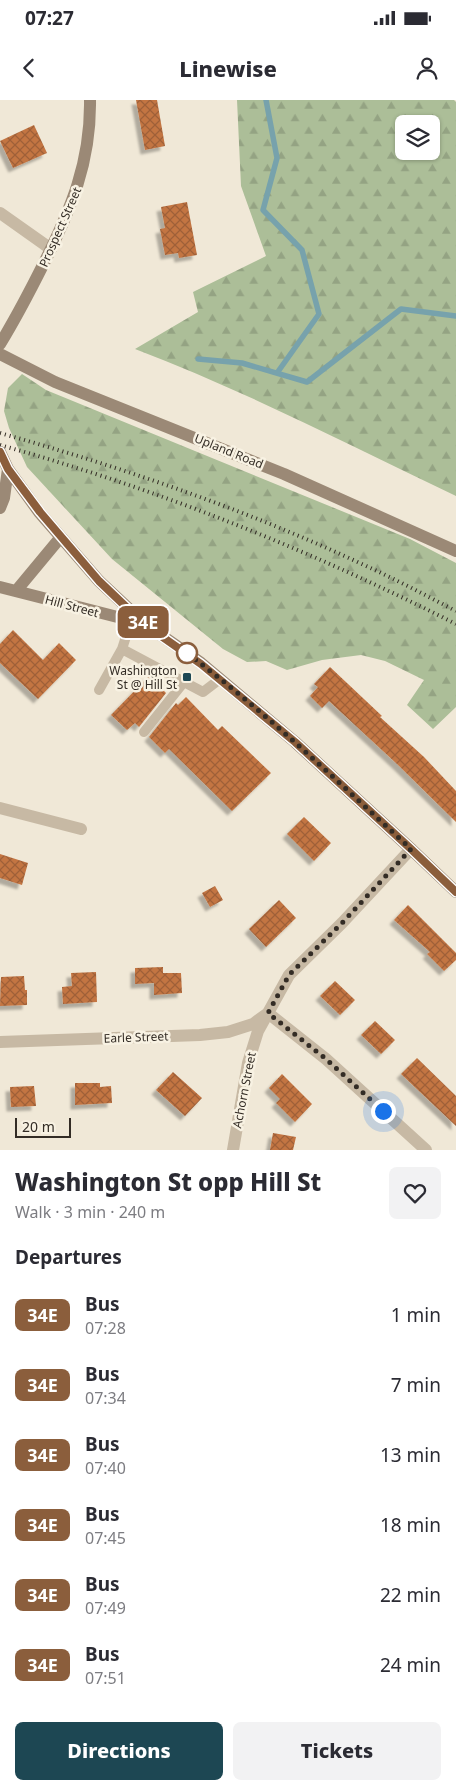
<!DOCTYPE html>
<html lang="en">
<head>
<meta charset="utf-8">
<style>
  :root { --surface:#fff; --page:#f2f2f3; --text:#2b2b33; --muted:#7c7c81; --accent:#1d4753 }
  body { margin:0; font-family:"Noto Sans",sans-serif; background:var(--page); color:var(--text); height:100vh; display:flex; flex-direction:column; font-size:19px; white-space:nowrap }
  * { box-sizing:border-box; margin:0 }
  p { font-size:16px; color:var(--muted) }
  .icon { flex:none; width:28px; height:28px; fill:none; stroke:currentColor; stroke-width:2; stroke-linecap:round; stroke-linejoin:round }
  .map { position:relative; height:1050px; overflow:hidden }
  .side { display:flex; flex-direction:column; background:var(--surface); flex:1 }
  .side>* { flex:none }
  .badge { padding:0 10px; border-radius:8px; font-size:18px; line-height:32px }
  .tools { position:absolute; left:395px; top:15px; display:grid; gap:10px }
  .tools a { display:grid; place-items:center; width:45px; height:45px; border-radius:8px; background:var(--surface); box-shadow:0 1px 4px #0004; font-size:25px }
  .scale { position:absolute; left:15px; bottom:12px; width:56px; box-sizing:border-box; padding-left:5px; border:2px solid #332c25; border-top:0; font-size:14px; line-height:18px; white-space:nowrap; color:#332c25; -webkit-text-stroke:4px #f8f2e3; paint-order:stroke }
  .you { position:absolute; width:25px; height:25px; margin:-12px; border:4px solid #fff; border-radius:50%; background:#1a73e8; box-shadow:0 0 0 8px #1a73e833 }
  .map>.badge { position:absolute; translate:-50% -50%; box-shadow:0 0 0 2px #fff }
  h2 { padding:0 15px; font-size:19px; line-height:45px }
  .round { display:grid; place-items:center; flex:none; width:52px; height:52px; border-radius:8px; background:var(--page) }
  .head { display:flex; align-items:center; justify-content:space-between; height:85px; padding:0 15px }
  h1 { font-size:24px; font-weight:800; line-height:38px }
  .cta { display:flex; gap:10px; margin-top:auto; padding:10px 15px }
  .cta a { flex:1; height:58px; border-radius:8px; background:var(--accent); color:#fff; font-size:20px; font-weight:800; line-height:58px; text-align:center }
  .cta a+a { background:var(--page); color:var(--text) }
  ul { padding:0; list-style:none }
  li { display:flex; align-items:center; gap:15px; height:70px; padding:0 15px }
  li div { flex:1 }
  li b { display:block; font-size:19px }
  li em { font-style:normal }
  li .badge { min-width:55px; font-weight:700; text-align:center }
  .status { display:flex; justify-content:space-between; align-items:center; height:35px; padding:0 25px; background:var(--surface); direction:ltr }
  .status svg { height:14px; fill:currentColor }
  header { display:flex; justify-content:space-between; align-items:center; height:65px; padding:0 15px; background:var(--surface); font-size:22px; font-weight:800 }
  .map>svg:first-child { display:block }
  .forest { fill:url(#forest-firs); fill-rule:evenodd }
  .lines { fill:none; stroke-linecap:round; stroke-linejoin:round }
  .stream { stroke:#77a2ac; stroke-width:5.5 }
  .building { fill:url(#building-cross-hatch); filter:url(#shadow) }
  .lane { stroke:#c7b9a4; stroke-width:10 }
  .street { stroke:#c7b9a4; stroke-width:12 }
  .secondary { stroke:#9b8976; stroke-width:12 }
  .rail { stroke:#332c25; stroke-width:4; stroke-dasharray:1 4; stroke-linecap:butt }
  .line-casing { stroke:#fff; stroke-width:11 }
  .line { stroke:#8b5e3c; stroke-width:8 }
  .walk { stroke:#332c25; stroke-width:5; stroke-dasharray:0 9 }
  .stop-dot { fill:#fff; stroke:#8b5e3c; stroke-width:2.5 }
  .poi-dot { fill:#1d4753; stroke:#f8f2e3; stroke-width:2 }
  .labels { text-anchor:middle; dominant-baseline:central; stroke-width:5; stroke-linejoin:round; paint-order:stroke }
  .street-label { font-size:12px; fill:#332c25; stroke:#f8f2e3 }
  .poi-label { font-size:12px; fill:#332c25; stroke:#f8f2e3; text-anchor:end }
</style>
</head>
<body>
<div class="status"><b>07:27</b><svg viewBox="0 0 49 12"><path d="M0 12V9h3v3zM5 12V6h3v6zM10 12V3h3v9zM15 12V0h3v12zM26 1h20v11H26zM47 4h2v5h-2z"/></svg></div>
<header><svg class="icon" aria-label="back" viewBox="0 0 24 24"><path d="M15 5l-7 7 7 7"/></svg>Linewise<svg class="icon" aria-label="person" viewBox="0 0 24 24"><circle cx="12" cy="8" r="4"/><path d="M4 21q1-7 8-7t8 7"/></svg></header>
<div class="map">
<svg width="456" height="1050" viewBox="0 0 456 1050">
  <defs>
    <pattern id="forest-firs" width="22" height="20" patternUnits="userSpaceOnUse" patternTransform="scale(1.25)"><rect width="22" height="20" fill="#acbe98"/><path d="M5 1l3.5 6h-7zM16 11l3.5 6h-7z" fill="#94a383"/></pattern>
    <pattern id="building-cross-hatch" width="8" height="8" patternUnits="userSpaceOnUse" patternTransform="scale(1.25)"><rect width="8" height="8" fill="#c37543"/><path d="M0 0l8 8M0 8l8-8" fill="none" stroke="#9f6038"/></pattern>
    <filter id="shadow"><feDropShadow dx="-4.5" dy="4.5" stdDeviation="1" flood-color="#0004"/></filter>
  </defs>
  <rect width="100%" height="100%" fill="#f0e8d7"/>
  <path class="forest" d="M237 0H454L456 2V396C350 345 245 291 135 249L198 212 193 192 266 156 241 86ZM404 24H431V51H404Z
    M22 274 46 290 410 439 456 463V607L433 629 407 605 424 580 385 561 361 555 322 560 287 570 266 561 247 562 223 549 112 459 27 367 9 328 4 311 8 288Z"/>
  <g class="lines">
    <path class="stream" d="M266 0 277 58 263 110 302 150 319 214 277 273
      M198 259 242 263 307 282 401 209 456 216"/>
  </g>
  <path class="building" d="M136 0H157L165 46 145 50Z
    M34 25 47 53 13 68 0 41Z
    M187 102 197 155 179 158 178 153 165 155 160 129 165 128 161 107Z
    M13 530 43 560 59 543 76 560 38 599 0 563V544Z
    M330 567 382 616 380 617 424 657 456 691V722L397 664 329 601 322 608 310 596 318 587 314 584Z
    M149 576 166 593 139 627 135 623 127 630 111 615Z
    M186 597 218 630 222 626 271 673 232 711 169 649 165 653 149 637 176 603 178 605Z
    M304 717 331 743 314 761 287 734Z
    M0 754 28 763 22 785 0 778Z
    M215 786 223 800 210 807 202 793Z
    M279 800 296 818 266 847 249 829Z
    M408 805 456 853V860L444 871 427 854 430 852 394 820Z
    M163 867V873H181L182 893 154 895V883L135 884V868Z
    M96 872 97 902 63 904 62 887 72 886 71 873Z
    M24 876 25 890H27V905L0 906 1 877Z
    M335 881 355 900 340 915 320 896Z
    M375 921 395 940 381 954 361 935Z
    M417 958 456 996V1026L401 974Z
    M173 972 202 998 185 1016 156 990Z
    M282 974 312 1004 295 1022 276 1003 280 999 269 988Z
    M75 983H100V987L111 986 112 1003 75 1005Z
    M34 986 36 1006 11 1007 10 987Z
    M273 1033 296 1037 293 1050H270Z"/>
  <g class="lines">
    <path class="lane" d="M122 549 184 582 144 632
      M184 582 203 592 220 579
      M99 590 122 549 131 521"/>
    <path class="street" d="M0 113 51 149
      M0 708 81 729
      M0 942 200 935 228 932 253 924 268 913 326 959 426 1050
      M233 1050 248 963 258 931 289 875 342 823 411 749"/>
    <path class="secondary" d="M0 244C16 218 30 191 44 163 71 109 91 62 90 0
      M0 254 55 282 284 374 456 451
      M0 352 8 369 39 412 99 481 145 524 201 563 295 642 411 749 456 792
      M0 408 4 398 8 369
      M0 487 145 524
      M16 491 60 438"/>
    <path class="rail" d="M0 333C124 368 247 410 364 465 395 479 425 495 456 511
      M0 345C158 389 310 450 456 524"/>
  </g>
  <g class="lines">
    <g class="line-casing">
      <path id="line" d="M0 352 8 369 40 412 99 481 144 524 201 564 295 642 411 749 456 792"/>
    </g>
    <use href="#line" class="line"/>
    <path class="walk" d="M187 553 184 551C265 611 337 681 411 749L342 823 289 875 268 913 326 959 383 1011"/>
  </g>
  <circle class="stop-dot" cx="187" cy="553" r="10"/>
  <rect class="poi-dot" x="182" y="572" width="10" height="10" rx="2.5"/>
  <g class="labels">
    <g class="street-label">
      <text transform="translate(60 127) rotate(-66)">Prospect Street</text>
      <text transform="translate(229 351) rotate(22)">Upland Road</text>
      <text transform="translate(72 506) rotate(15)">Hill Street</text>
      <text transform="translate(136 937) rotate(-2)">Earle Street</text>
      <text transform="translate(244 990) rotate(-79)">Achorn Street</text>
    </g>
    <g class="poi-label">
      <text x="177" y="570">Washington<tspan x="177" dy="14">St @ Hill St</tspan></text>
    </g>
  </g>
</svg>
<div class="tools">
<a><svg class="icon" aria-label="layers" viewBox="0 0 24 24"><path d="M12 4l9 5-9 5-9-5zM3 14l9 5 9-5"/></svg></a>
</div>
<div class="scale">20 m</div>
<div class="you" style="left:383px;top:1011px"></div>
<b class="badge" style="left:143px;top:522px;background:#8b5e3c;color:#fff">34E</b>
</div>
<section class="side">
<div class="head"><div><h1>Washington St opp Hill St</h1><p>Walk · 3 min · 240 m</p></div><a class="round"><svg class="icon" aria-label="heart" viewBox="0 0 24 24"><path d="M12 20l-8-8c-3-5 5-10 8-4 3-6 11-1 8 4z"/></svg></a></div>
<h2>Departures</h2>
<ul>
<li><span class="badge" style="background:#8b5e3c;color:#fff">34E</span><div><b>Bus</b><p>07:28</p></div><em>1 min</em></li>
<li><span class="badge" style="background:#8b5e3c;color:#fff">34E</span><div><b>Bus</b><p>07:34</p></div><em>7 min</em></li>
<li><span class="badge" style="background:#8b5e3c;color:#fff">34E</span><div><b>Bus</b><p>07:40</p></div><em>13 min</em></li>
<li><span class="badge" style="background:#8b5e3c;color:#fff">34E</span><div><b>Bus</b><p>07:45</p></div><em>18 min</em></li>
<li><span class="badge" style="background:#8b5e3c;color:#fff">34E</span><div><b>Bus</b><p>07:49</p></div><em>22 min</em></li>
<li><span class="badge" style="background:#8b5e3c;color:#fff">34E</span><div><b>Bus</b><p>07:51</p></div><em>24 min</em></li>
</ul>
<div class="cta"><a>Directions</a><a>Tickets</a></div>
</section>
</body>
</html>
